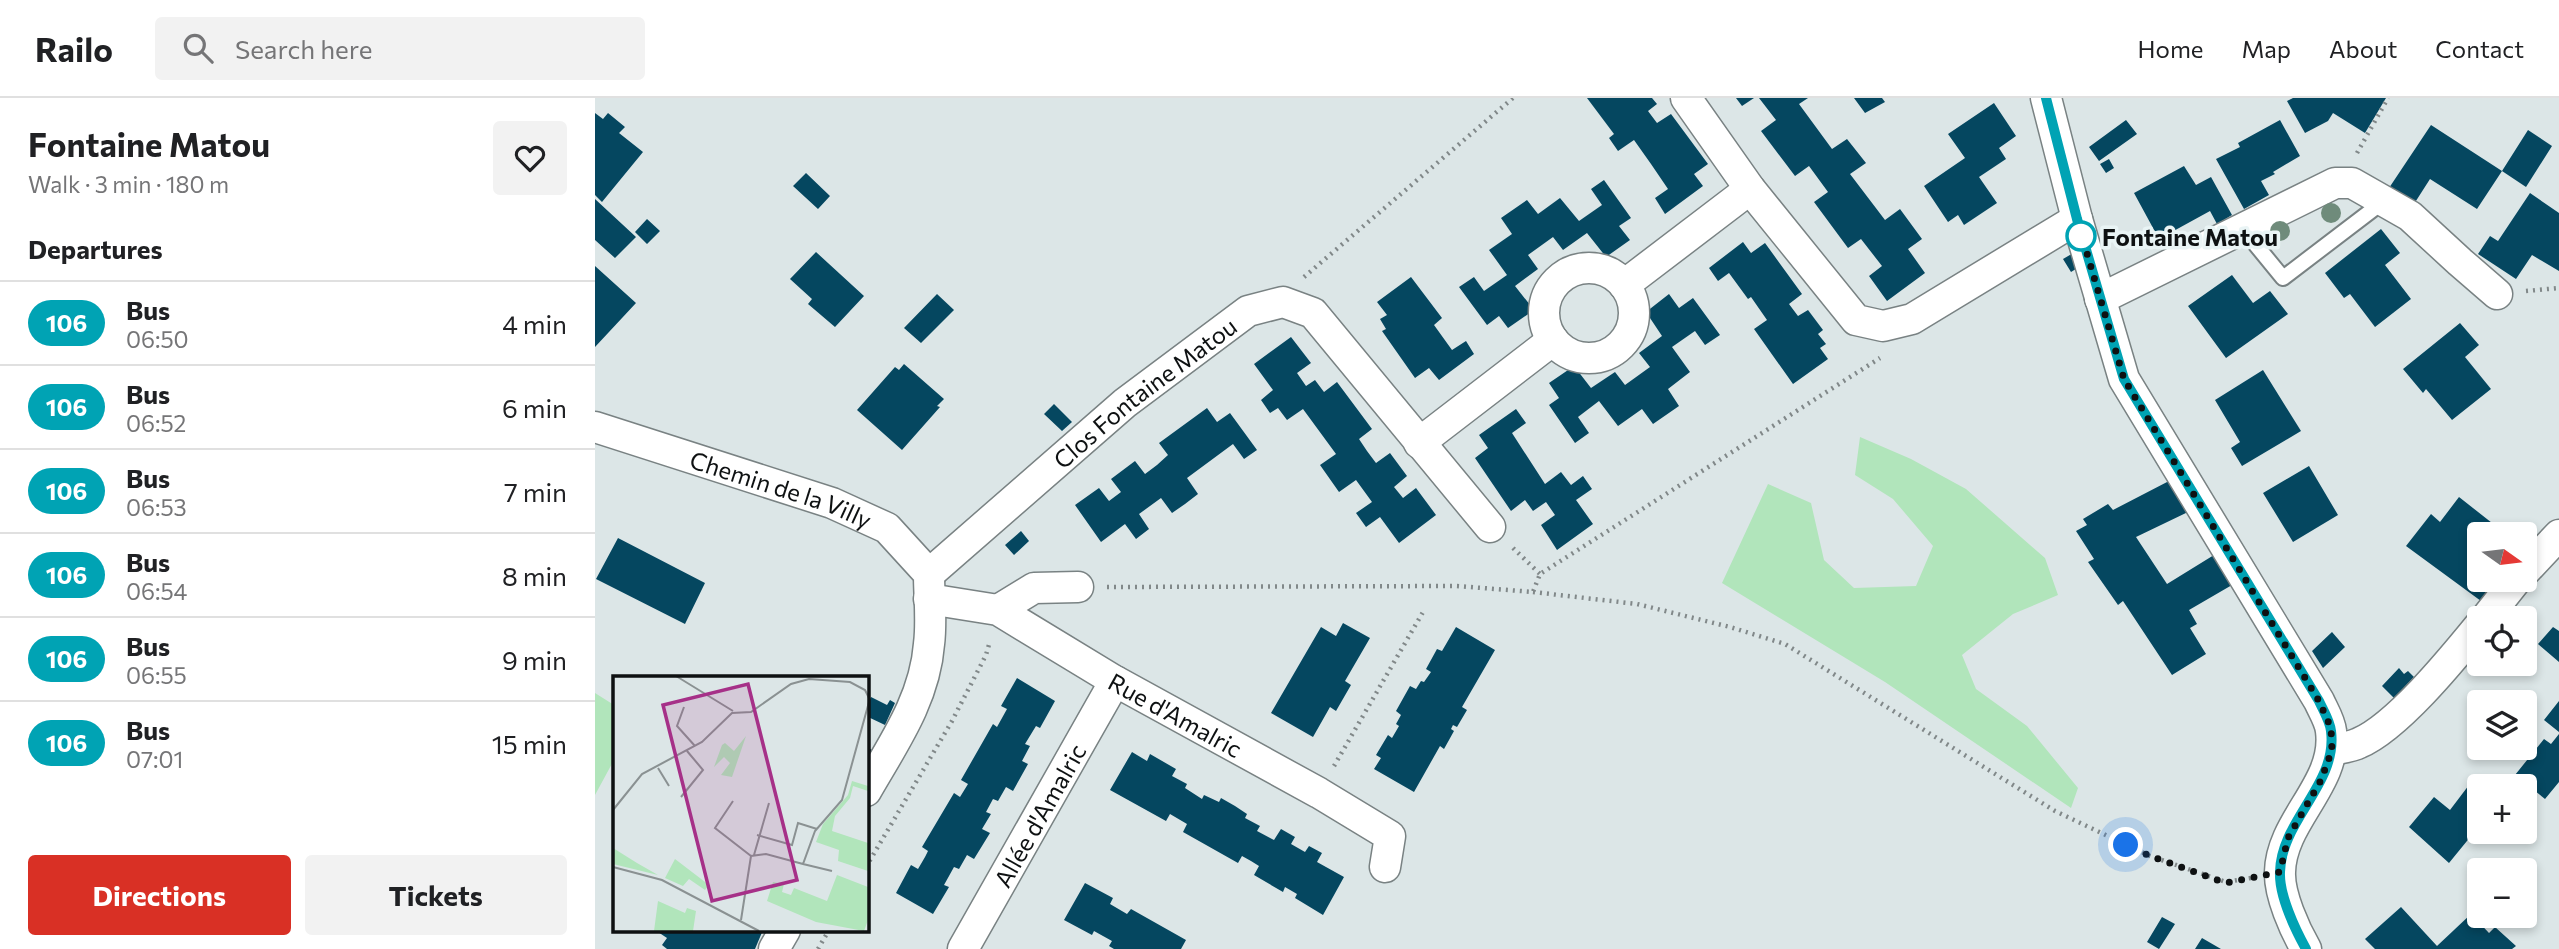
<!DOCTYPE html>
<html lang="en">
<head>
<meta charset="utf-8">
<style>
  :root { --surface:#fff; --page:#f2f2f2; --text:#202124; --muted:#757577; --line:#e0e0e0; --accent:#d93025 }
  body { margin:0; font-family:Commissioner,sans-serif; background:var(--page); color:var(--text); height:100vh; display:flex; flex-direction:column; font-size:26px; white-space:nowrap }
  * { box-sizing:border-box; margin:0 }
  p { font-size:23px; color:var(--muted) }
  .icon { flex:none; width:38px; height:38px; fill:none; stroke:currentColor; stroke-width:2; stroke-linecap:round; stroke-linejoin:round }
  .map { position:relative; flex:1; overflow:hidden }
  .sheet { display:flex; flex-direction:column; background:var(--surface); width:595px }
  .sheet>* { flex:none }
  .badge { padding:0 14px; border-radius:23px; font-size:24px; line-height:46px }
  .needle { width:46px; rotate:104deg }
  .buttons { position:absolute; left:1872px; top:424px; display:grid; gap:14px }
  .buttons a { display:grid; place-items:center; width:70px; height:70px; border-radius:7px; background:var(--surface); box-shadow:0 4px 10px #0003; font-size:35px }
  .you { position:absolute; width:35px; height:35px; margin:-18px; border:5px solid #fff; border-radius:50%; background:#1a73e8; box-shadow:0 0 0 10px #1a73e833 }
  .map>.badge { position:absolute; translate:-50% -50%; box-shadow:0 0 0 4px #fff }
  h2 { padding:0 28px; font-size:26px; line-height:63px }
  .round { display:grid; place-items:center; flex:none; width:74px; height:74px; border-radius:7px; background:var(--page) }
  .summary { display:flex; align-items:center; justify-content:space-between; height:119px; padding:0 28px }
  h1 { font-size:33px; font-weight:700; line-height:52px }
  .primary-button { display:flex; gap:14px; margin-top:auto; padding:14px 28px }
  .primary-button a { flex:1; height:80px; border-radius:7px; background:var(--accent); color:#fff; font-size:28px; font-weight:700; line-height:80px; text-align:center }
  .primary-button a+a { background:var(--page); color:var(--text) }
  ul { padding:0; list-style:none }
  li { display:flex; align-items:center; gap:21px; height:84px; padding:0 28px; border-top:2px solid var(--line) }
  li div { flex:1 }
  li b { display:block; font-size:26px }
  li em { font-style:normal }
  li .badge { min-width:77px; font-weight:700; text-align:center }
  header { display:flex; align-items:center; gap:42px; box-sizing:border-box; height:98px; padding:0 35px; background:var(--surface); border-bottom:2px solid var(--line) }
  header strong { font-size:33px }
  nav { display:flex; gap:38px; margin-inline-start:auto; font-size:24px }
  .search { width:490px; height:63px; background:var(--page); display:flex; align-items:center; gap:18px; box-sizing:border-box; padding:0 24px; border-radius:7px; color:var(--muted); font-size:26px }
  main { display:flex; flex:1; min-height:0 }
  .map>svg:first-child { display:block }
  .green { fill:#b1e5bb }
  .building { fill:#054760 }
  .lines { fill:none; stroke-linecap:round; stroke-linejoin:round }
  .lane-casing { stroke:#798283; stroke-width:18 }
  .street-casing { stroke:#798283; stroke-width:33 }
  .path { stroke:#818889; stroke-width:4.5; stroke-dasharray:2 5; stroke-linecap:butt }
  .lane { stroke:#fff; stroke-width:14 }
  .street { stroke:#fff; stroke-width:30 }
  .tree { fill:#6f8b7b }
  .line-casing { stroke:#fff; stroke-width:16 }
  .line { stroke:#00a3b4; stroke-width:10 }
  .walk { stroke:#0e1112; stroke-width:7; stroke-dasharray:0 12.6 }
  .stop-dot { fill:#fff; stroke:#00a3b4; stroke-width:3.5 }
  .labels { text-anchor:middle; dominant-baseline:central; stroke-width:7; stroke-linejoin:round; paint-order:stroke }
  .stop-label { font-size:24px; font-weight:bold; fill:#0e1112; stroke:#e9f4f5; text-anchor:start }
  .street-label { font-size:24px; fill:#0e1112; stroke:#e9f4f5 }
  .inset-road { fill:none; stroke:#8a9192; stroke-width:2 }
  .view { fill:#a63088; fill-opacity:0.15; stroke:#a63088; stroke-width:3.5 }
  .inset-edge { fill:none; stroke:#0e1112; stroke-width:3.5 }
</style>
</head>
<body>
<header>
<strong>Railo</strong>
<div class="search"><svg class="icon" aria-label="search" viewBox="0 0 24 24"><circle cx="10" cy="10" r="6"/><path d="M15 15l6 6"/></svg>Search here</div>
<nav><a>Home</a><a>Map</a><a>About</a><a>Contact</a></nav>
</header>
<main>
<section class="sheet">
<div class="summary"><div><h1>Fontaine Matou</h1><p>Walk · 3 min · 180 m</p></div><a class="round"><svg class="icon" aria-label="heart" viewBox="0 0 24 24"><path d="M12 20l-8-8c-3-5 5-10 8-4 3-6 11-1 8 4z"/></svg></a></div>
<h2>Departures</h2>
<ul>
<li><span class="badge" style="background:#00a3b4;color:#fff">106</span><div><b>Bus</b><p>06:50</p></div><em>4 min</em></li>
<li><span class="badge" style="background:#00a3b4;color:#fff">106</span><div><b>Bus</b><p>06:52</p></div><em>6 min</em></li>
<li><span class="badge" style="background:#00a3b4;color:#fff">106</span><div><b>Bus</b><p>06:53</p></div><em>7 min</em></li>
<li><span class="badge" style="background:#00a3b4;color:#fff">106</span><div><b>Bus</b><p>06:54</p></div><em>8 min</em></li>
<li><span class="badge" style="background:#00a3b4;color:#fff">106</span><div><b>Bus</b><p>06:55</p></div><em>9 min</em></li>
<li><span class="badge" style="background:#00a3b4;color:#fff">106</span><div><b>Bus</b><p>07:01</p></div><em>15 min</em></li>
</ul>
<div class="primary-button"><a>Directions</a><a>Tickets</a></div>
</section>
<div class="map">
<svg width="1964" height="851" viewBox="0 0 1964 851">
  <rect width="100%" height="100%" fill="#dce6e7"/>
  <path class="green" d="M1265 339 1316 361 1371 391 1450 460 1463 497 1418 516 1367 557 1381 591 1432 628 1483 690 1476 710 1290 584 1127 485 1173 386 1216 405 1229 462 1259 490 1321 488 1338 448 1298 401 1260 377Z
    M0 595 19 607V662L0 697Z"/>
  <path class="building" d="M992 0H1057L1062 6 1053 13 1062 25 1076 16 1113 66 1099 76 1108 88 1070 116 1060 100 1073 91 1056 66 1039 42 1023 53 1014 40 1019 36Z
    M1141 0H1159L1147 8Z
    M1164 0H1213L1204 6 1237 51 1252 41 1271 65 1255 76 1290 122 1305 111 1327 141 1313 151 1330 175 1292 203 1274 178 1287 168 1266 141 1253 150 1219 104 1233 94 1214 68 1200 78 1166 33 1181 22Z
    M1259 0H1287L1290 4 1270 15Z
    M1698 0H1791L1770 35 1738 15 1733 23 1710 35 1692 3Z
    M1399 5 1421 38 1404 50 1411 61 1384 79 1402 105 1369 127 1363 117 1353 124 1329 88 1370 60 1353 36Z
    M0 15 8 21 13 15 30 29 24 35 48 54 7 104 0 97Z
    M1531 22 1542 36 1504 63 1494 49Z
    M1685 22 1705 58 1678 74 1680 76 1666 83 1674 97 1649 111 1621 61 1645 49 1643 45Z
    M1836 27 1907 73 1882 111 1835 81 1819 106 1794 90Z
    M1933 32 1957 48 1931 89 1907 73Z
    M1514 61 1519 70 1511 75 1505 66Z
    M1589 68 1601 87 1616 79 1637 117 1622 126 1615 113 1564 141 1539 95Z
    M211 75 235 98 223 111 198 88Z
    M1009 82 1036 120 1024 128 1035 142 1011 159 992 135 968 152 958 139 933 157 943 171 920 188 939 212 913 230 904 218 892 227 864 189 879 179 889 193 912 177 894 152 917 136 906 120 932 102 943 116 965 100 984 123 1007 107 996 91Z
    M1935 95 1964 115V173L1937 157 1921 181 1883 156 1895 138 1903 143Z
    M0 101 41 139 20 160 0 142Z
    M52 121 65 133 52 146 40 134Z
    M1786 131 1805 155 1790 167 1816 201 1780 229 1755 196 1749 200 1730 175Z
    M1148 144 1156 155 1170 145 1207 196 1194 206 1203 218 1213 212 1228 232 1223 236 1231 246 1225 250 1233 261 1198 286 1159 231 1172 222 1156 199 1153 201 1134 175 1123 183 1114 170Z
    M221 154 269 198 240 229 213 206 217 201 195 181Z
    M1480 154 1484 169 1476 174 1468 161Z
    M0 168 41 205 0 249Z
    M1637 177 1658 205 1675 193 1693 216 1631 260 1593 208Z
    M816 179 847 220 839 227 857 252 871 243 879 256 844 282 834 270 820 280 787 233 791 231 785 221 792 217 782 204Z
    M342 196 359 212 326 245 309 230Z
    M1074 196 1084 210 1098 200 1125 237 1110 247 1100 233 1077 249 1095 274 1073 291 1084 308 1058 326 1047 311 1023 328 1004 303 983 319 994 335 980 345 954 307 964 300 954 285 979 268 996 290 1020 274 1030 287 1055 269 1044 255 1067 238 1051 214Z
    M1865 225 1884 247 1870 259 1896 291 1857 322 1831 291 1828 295 1808 271Z
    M696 239 716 265 702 275 711 288 720 282 729 294 742 284 777 331 764 341 772 353 781 365 795 355 812 378 799 389 808 400 821 390 841 417 804 445 785 419 771 429 761 415 777 404 761 382 744 394 725 367 741 356 708 311 692 322 683 310 675 315 666 302 678 292 659 266Z
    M309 266 349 301 342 308 345 309 307 352 262 312 300 269 304 272Z
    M1668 272 1706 333 1647 368 1636 350 1645 344 1620 302Z
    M459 306 477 324 467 333 449 316Z
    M612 310 622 324 635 315 662 352 649 361 638 346 592 380 603 396 590 406 577 415 566 400 544 416 554 431 541 441 530 426 506 444 480 407 504 390 514 403 526 394 516 381 540 363 550 376 562 367 573 357 564 345Z
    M921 311 931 325 917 335 950 386 966 374 976 387 988 378 997 391 981 402 998 426 962 452 946 427 960 417 951 404 938 413 930 402 916 413 880 360 893 350 884 337Z
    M1714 368 1743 417 1698 444 1668 395Z
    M1574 383 1593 414 1541 439 1572 486 1619 457 1637 487 1594 512 1602 526 1595 530 1611 556 1577 577 1528 503 1523 507 1493 464 1499 461 1481 433 1492 427 1488 421 1513 406 1518 412Z
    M1864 399 1911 436H1885V481H1903L1886 503 1811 448 1836 416 1845 424Z
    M426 433 434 443 419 457 410 447Z
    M23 440 110 485 90 526 1 481Z
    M748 525 775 540 750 583 756 587 741 613 735 609 718 639 676 615 726 529 741 538Z
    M861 529 900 552 867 609 872 612 862 629 858 627 856 631 859 633 849 651 845 648 819 694 779 671 786 660 781 657 793 637 797 640 804 628 801 626 806 617 801 613 815 588 821 591 826 583 829 584 836 574 831 571 842 551 847 553Z
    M1958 529 1964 533V564L1943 546Z
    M1737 534 1750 549 1728 570 1717 553Z
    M1804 570 1809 576 1813 573 1819 579 1799 600 1787 588Z
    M422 580 460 603 445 630 441 628 430 646 435 648 427 663 433 666 418 693 411 689 403 703 398 701 391 714 396 716 387 731 395 735 379 761 372 757 364 771 359 769 349 787 354 789 338 816 301 795 316 767 323 771 330 759 333 753 327 749 359 695 365 699 373 686 366 682 398 626 402 629 412 611 406 608Z
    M276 599 292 607 295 602 300 605 290 627 271 618V609Z
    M1964 603V634L1949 622Z
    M1964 636V684L1950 701 1920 677 1949 641 1956 646Z
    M271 649 281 654 271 670Z
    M537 654 552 663 555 656 581 671 577 678 592 686 590 690 607 701 609 697 624 704 626 700 640 708 652 716 650 720 665 728 662 733 679 742 686 731 700 739 696 746 710 754 714 748 727 755 722 764 749 779 728 817 700 800 702 796 690 789 688 794 659 777 664 768 656 763 647 758 643 765 588 734 592 726 575 716 571 723 515 692Z
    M1874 687 1885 695V727L1854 765 1814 729 1839 699 1855 712Z
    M490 785 518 800 515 806 532 816 536 811 591 842 586 851H519L514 848 517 843 499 833 497 837 469 822Z
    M1806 809 1842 848 1876 816 1894 835 1900 829 1921 848 1917 851H1780L1770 841Z
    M1567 819 1580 826 1564 851 1552 844Z
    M60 832H168L160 851H72L67 847 72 840Z
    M1607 840 1626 851H1600Z"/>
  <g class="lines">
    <g class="lane-casing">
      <path id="lane" d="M1647 130 1688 180 1789 103"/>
    </g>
    <g class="street-casing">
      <g id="street">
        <path d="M1091 0 1155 91 1261 222 1288 228 1317 221 1482 121"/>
        <path d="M1451 0 1482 121 1529 281 1724 603C1728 612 1735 623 1736 633 1743 686 1686 722 1685 774 1684 797 1700 832 1711 851"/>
        <circle cx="994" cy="215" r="45"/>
        <path d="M1029 187 1155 91"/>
        <path d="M1505 201 1740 85H1757L1815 118 1865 164 1902 196"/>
        <path id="s1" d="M0 329 237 405 292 430 334 476C334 499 337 523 334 546 330 601 298 646 271 693"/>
        <path d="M824 345 958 242"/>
        <path d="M1930 473 1964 437"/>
        <path id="s2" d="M334 476 530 305 653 213 688 204 718 215 895 429"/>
        <path id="s3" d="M334 501 403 512 520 583 724 695 795 738 790 769"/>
        <path d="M403 512 439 490 483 489"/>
        <path d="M1891 520 1922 481"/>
        <path d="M1737 652C1746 650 1756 649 1764 645 1802 629 1858 560 1885 527"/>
        <path d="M179 851 190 832"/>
        <path id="s4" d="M368 851 520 583"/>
      </g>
    </g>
    <path class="path" d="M1762 55 1793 0
      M709 179 918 0
      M1931 193 1964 190
      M918 450 945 476
      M512 489 862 488 938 494 945 476 1285 260
      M938 494 1042 506 1135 529 1190 546 1460 713 1555 758 1631 784 1656 780
      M739 668 828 514
      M271 769 357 623 391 557 395 543
      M223 851 234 832"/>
    <use href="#lane" class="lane"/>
    <use href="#street" class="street"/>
  </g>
  <g class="tree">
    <circle cx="1736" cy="115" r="10"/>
    <circle cx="1685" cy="133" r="10"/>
  </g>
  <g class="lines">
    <g class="line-casing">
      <path id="line" d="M1451 0 1482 121 1529 281 1724 603C1728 612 1735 623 1736 633 1743 686 1686 722 1685 774 1684 797 1700 831 1711 851"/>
    </g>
    <use href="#line" class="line"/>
    <path class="walk" d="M1486 138V135L1529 281 1724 603 1736 630 1737 652 1726 682 1693 740 1685 774 1631 785 1555 758 1531 747"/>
  </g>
  <circle class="stop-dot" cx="1486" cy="138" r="14"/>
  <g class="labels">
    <g class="stop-label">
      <text x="1507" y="138">Fontaine Matou</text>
    </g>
    <g class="street-label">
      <text stroke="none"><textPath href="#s2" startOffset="282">Clos Fontaine Matou</textPath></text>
      <text stroke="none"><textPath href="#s1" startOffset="196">Chemin de la Villy</textPath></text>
      <text stroke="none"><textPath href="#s3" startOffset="276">Rue d'Amalric</textPath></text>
      <text stroke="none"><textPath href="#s4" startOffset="154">Allée d'Amalric</textPath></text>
    </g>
  </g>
  <g transform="translate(18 578)">
    <rect width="256" height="256" fill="#dce6e7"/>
    <path d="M133 60 119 101 108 99 117 87 111 81 101 91 109 69 112 67 121 75ZM239 105 255 110V115L240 110 237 122 222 140 219 155 255 167V195L225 185 226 174 203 166 210 148 235 119ZM0 172 24 187 45 199 0 188ZM62 183 96 209 92 214 76 203 70 210 52 202ZM224 199 255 211V244L251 255 203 246 154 225 160 206 171 208 169 216 178 219 181 212 214 225ZM45 225 72 237 74 232 83 235 80 255H41Z" fill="#b1e5bb"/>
    <path class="inset-road" d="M63 0 120 35M71 31 64 50 82 70M45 92 56 110M68 121 90 94 74 75M120 125 102 152 138 180M0 134 29 98 89 66 119 37 138 36 178 8 196 3 237 6 252 14 256 22M144 159 179 169 185 147 204 153M141 179 156 127M190 188 219 195M0 191 49 204 146 255M128 244 138 180 153 178 190 188 202 155 229 124 256 26"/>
    <path class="view" d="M135 8 184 204 99 225 50 29Z"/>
    <rect width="256" height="256" class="inset-edge"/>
  </g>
</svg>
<div class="buttons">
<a><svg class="needle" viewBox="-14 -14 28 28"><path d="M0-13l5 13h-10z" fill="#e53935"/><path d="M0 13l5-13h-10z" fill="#757577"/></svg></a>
<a><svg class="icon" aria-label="locate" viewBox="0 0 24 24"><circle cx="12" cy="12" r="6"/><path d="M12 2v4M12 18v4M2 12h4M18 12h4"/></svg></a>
<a><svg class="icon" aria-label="layers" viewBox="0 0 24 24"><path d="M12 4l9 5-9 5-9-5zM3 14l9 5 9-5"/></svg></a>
<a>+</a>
<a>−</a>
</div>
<div class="you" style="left:1531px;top:747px"></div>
</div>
</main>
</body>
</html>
